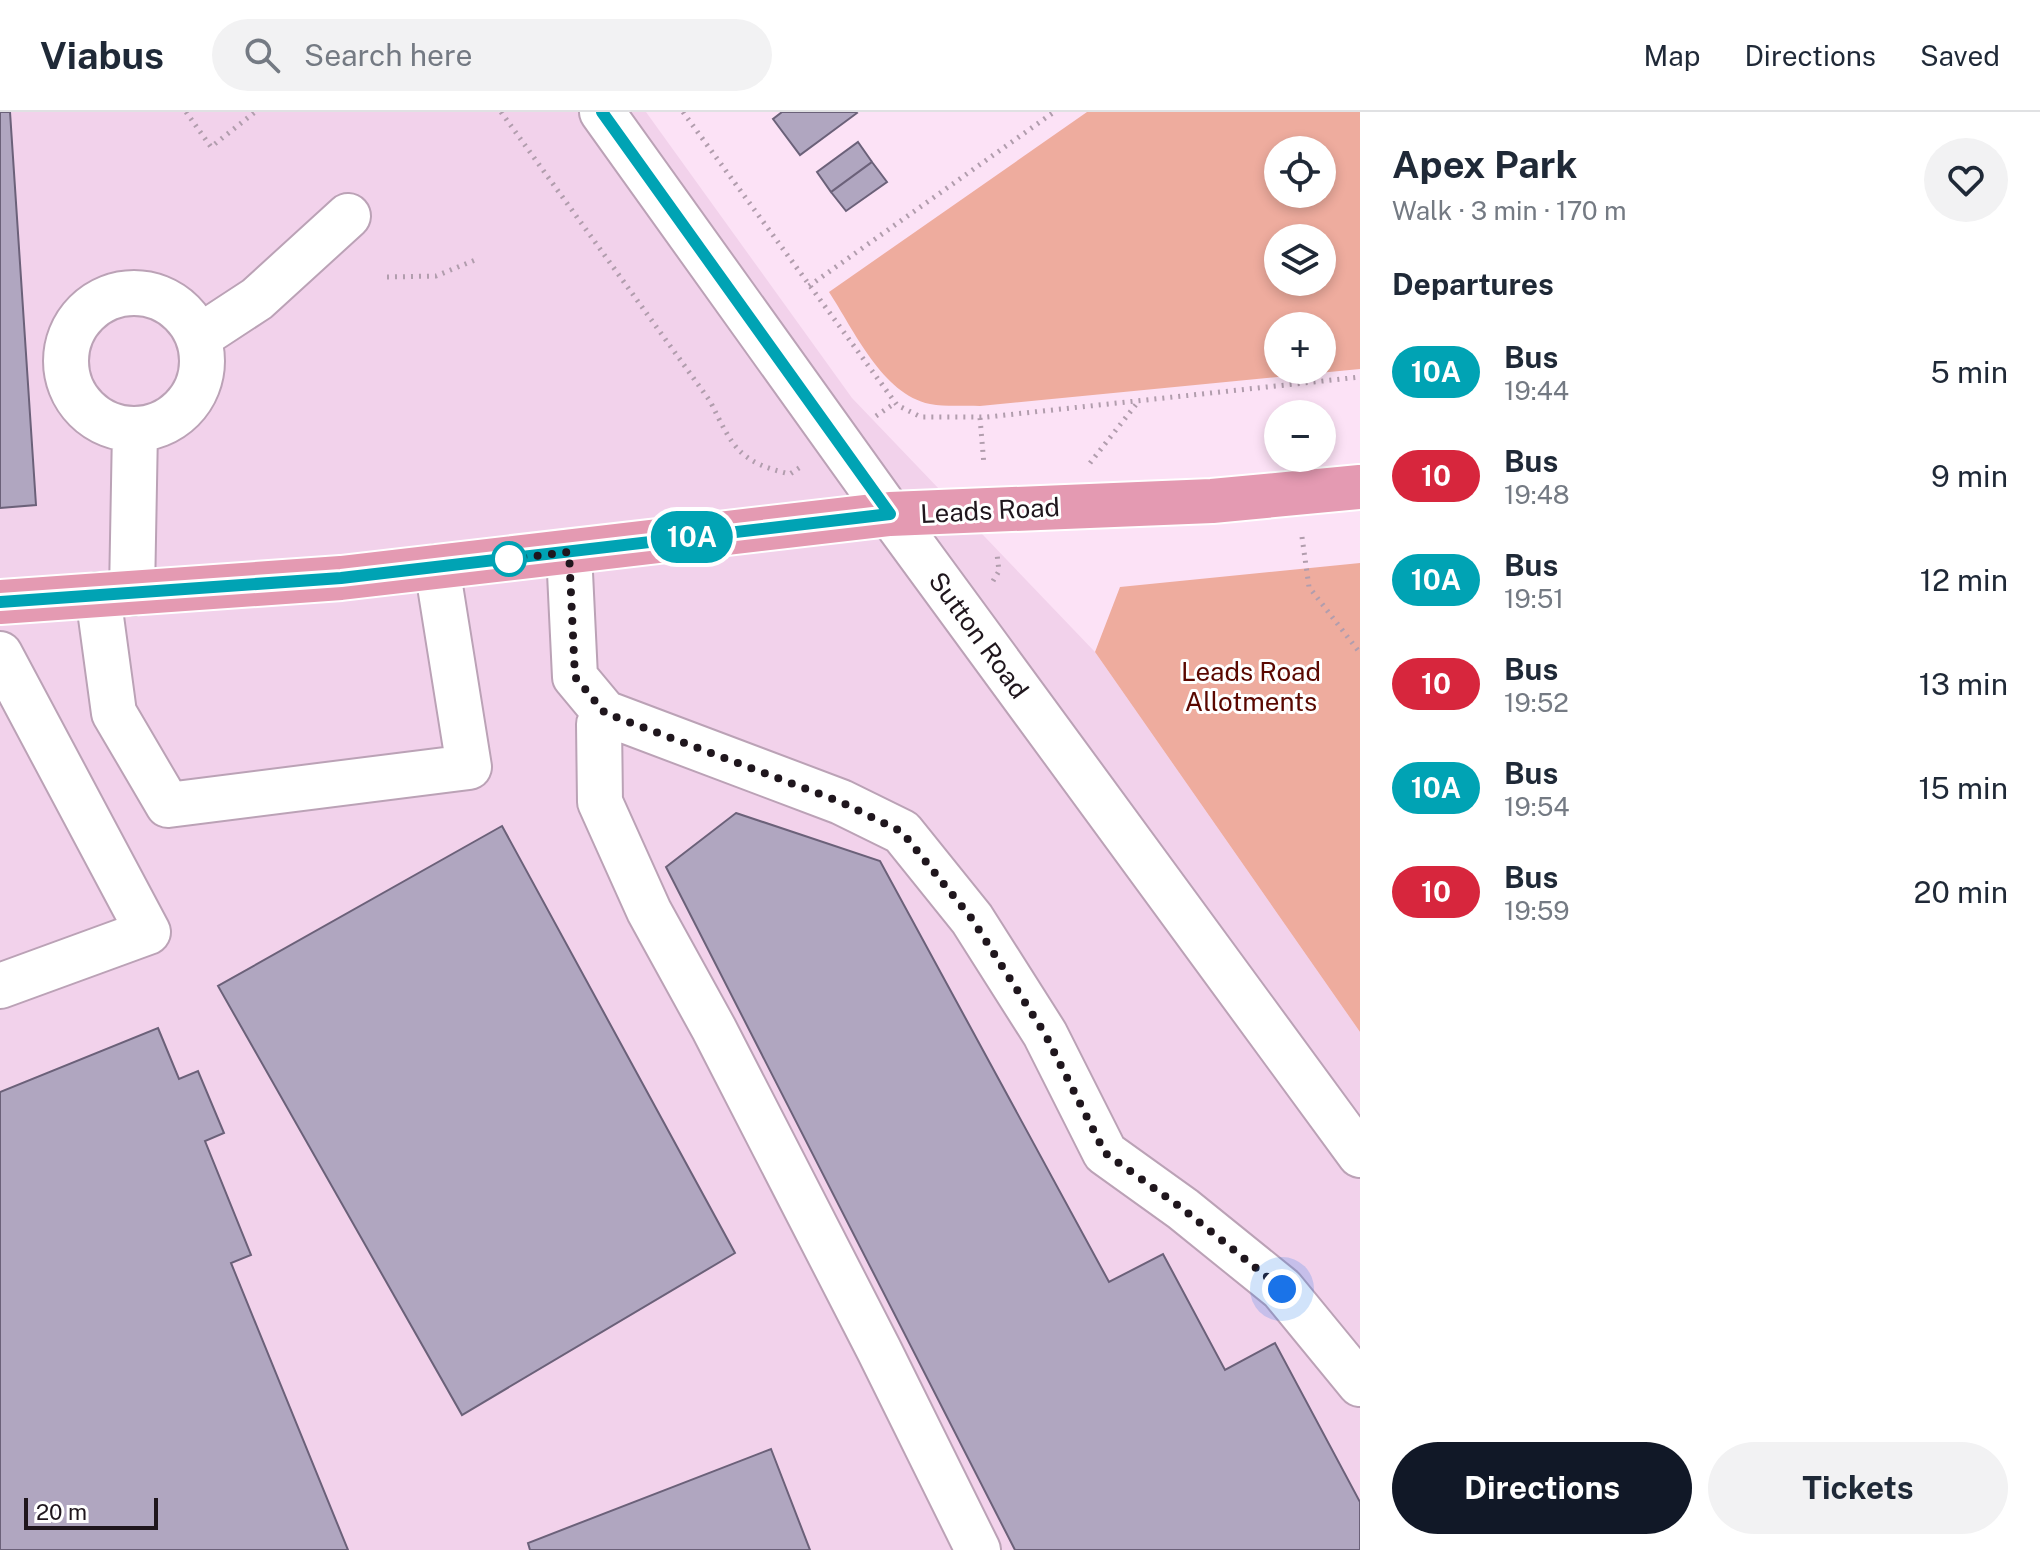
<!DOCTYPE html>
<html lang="en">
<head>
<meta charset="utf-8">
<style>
  :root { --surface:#fff; --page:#f2f2f3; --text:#1f2937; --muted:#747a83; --line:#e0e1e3; --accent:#111827 }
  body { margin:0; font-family:"Public Sans",sans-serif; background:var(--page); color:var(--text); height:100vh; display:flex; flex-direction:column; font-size:30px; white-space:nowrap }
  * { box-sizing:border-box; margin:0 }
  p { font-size:26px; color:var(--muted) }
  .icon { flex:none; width:44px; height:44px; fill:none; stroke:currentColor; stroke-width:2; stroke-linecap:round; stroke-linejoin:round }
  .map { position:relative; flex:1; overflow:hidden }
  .details { display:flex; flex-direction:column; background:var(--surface); width:680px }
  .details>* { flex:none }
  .badge { padding:0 16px; border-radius:26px; font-size:28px; line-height:52px }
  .controls { position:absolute; left:1264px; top:24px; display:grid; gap:16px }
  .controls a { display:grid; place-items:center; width:72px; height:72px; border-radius:50%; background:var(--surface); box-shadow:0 4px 12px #0003; font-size:40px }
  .scale { position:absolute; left:24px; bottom:20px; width:134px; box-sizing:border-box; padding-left:8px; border:4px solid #1f161d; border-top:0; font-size:22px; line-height:28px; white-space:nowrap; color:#1f161d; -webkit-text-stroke:6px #fff; paint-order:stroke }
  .you { position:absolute; width:40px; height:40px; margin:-20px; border:6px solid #fff; border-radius:50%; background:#1a73e8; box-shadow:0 0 0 12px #1a73e833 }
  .map>.badge { position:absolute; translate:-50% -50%; box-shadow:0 0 0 4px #fff }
  h2 { padding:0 32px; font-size:30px; line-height:72px }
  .round { display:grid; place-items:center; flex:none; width:84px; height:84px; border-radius:42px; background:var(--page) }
  .headline { display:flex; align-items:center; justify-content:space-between; height:136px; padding:0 32px }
  h1 { font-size:38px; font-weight:700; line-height:60px }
  .primary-button { display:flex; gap:16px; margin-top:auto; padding:16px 32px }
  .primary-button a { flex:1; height:92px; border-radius:48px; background:var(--accent); color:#fff; font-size:32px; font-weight:700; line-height:92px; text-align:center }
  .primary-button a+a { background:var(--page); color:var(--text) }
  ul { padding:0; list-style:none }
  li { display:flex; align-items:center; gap:24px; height:104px; padding:0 32px }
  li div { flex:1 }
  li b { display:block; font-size:30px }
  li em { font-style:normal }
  li .badge { min-width:88px; font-weight:700; text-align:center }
  header { display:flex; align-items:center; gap:48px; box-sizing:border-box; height:112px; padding:0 40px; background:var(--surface); border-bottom:2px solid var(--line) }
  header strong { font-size:38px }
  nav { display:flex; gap:44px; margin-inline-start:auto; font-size:28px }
  .search { width:560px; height:72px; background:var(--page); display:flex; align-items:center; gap:20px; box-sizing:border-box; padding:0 28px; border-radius:44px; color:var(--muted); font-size:30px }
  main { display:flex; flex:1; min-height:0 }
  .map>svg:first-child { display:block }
  .built { fill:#f2d2eb }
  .green { fill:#eeac9e; fill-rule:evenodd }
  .building { fill:#b0a6c0; stroke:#6b6179; stroke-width:2 }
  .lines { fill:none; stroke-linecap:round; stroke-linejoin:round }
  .minor-casing { stroke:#bba2b6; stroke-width:48 }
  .major-casing { stroke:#fff; stroke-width:48 }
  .path { stroke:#b19dad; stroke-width:5; stroke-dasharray:2 6; stroke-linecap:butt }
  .minor { stroke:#fff; stroke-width:44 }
  .major { stroke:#e49ab2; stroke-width:44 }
  .line-casing { stroke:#fff; stroke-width:18 }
  .line { stroke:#00a3b4; stroke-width:12 }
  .walk { stroke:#1f161d; stroke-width:8; stroke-dasharray:0 14.4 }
  .stop-dot { fill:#fff; stroke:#00a3b4; stroke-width:4 }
  .labels { text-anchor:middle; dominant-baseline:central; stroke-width:6; stroke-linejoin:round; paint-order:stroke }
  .street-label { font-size:26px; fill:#1f161d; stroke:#fff }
  .park-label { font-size:26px; fill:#5a0700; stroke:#fff }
</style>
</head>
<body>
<header>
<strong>Viabus</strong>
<div class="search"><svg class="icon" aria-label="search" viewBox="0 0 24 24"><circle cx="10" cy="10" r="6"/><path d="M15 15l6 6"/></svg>Search here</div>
<nav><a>Map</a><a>Directions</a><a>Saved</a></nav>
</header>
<main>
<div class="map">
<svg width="1360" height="1438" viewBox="0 0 1360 1438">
  <rect width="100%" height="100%" fill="#fce2f6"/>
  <path class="built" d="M0 0H646L852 286 1095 540 1360 920V1438H0Z"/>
  <path class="green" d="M1087 0H1360V257L980 294C964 293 946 295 930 292 882 282 854 218 829 180ZM1278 38H1322V82H1278ZM1278 126H1322V170H1278ZM1278 214H1322V258H1278Z
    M1360 451V920L1095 540 1120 475Z"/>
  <path class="building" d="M0 0H10L36 393 0 396Z
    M782 0H856L857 1 800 43 773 7Z
    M858 30 872 50 831 80 817 60Z
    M872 50 887 70 846 99 831 80Z
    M736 701 880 749 1109 1170 1163 1142 1225 1258 1275 1231 1360 1390V1438H1015L666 755Z
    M502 714 735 1141 462 1303 218 874Z
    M158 916 179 967 198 959 224 1021 205 1029 251 1143 231 1151 348 1438H0V980Z
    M771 1337 810 1438H530L528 1431Z"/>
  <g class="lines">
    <g class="minor-casing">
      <path id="minor" d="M602 0 890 402 1360 1043
        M66 249a68 68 0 1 1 136 0a68 68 0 1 1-136 0Z
        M199 225 257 187 348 104
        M569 440 575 565 605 601 841 690 902 720 972 807 1045 922 1105 1041 1183 1097 1282 1177 1360 1272
        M132 481 135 318
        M98 483 114 601 168 693 469 655 437 455
        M0 542 148 820 0 874
        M605 601 599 612 600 690 649 799 714 917 879 1238 978 1438"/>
    </g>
    <g class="major-casing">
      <path id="major" d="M0 490 341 466 890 402 1212 389 1360 375"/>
    </g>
    <path class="path" d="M186 0 211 35 255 0
      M501 0 710 289C733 335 738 350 790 362L802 354
      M683 0 897 293 921 305H987L1360 265
      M387 165 436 164 475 148
      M809 174 1054 0
      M876 304 895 291
      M980 306 984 353
      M1090 351 1138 290
      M1302 425 1309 475 1360 541
      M993 469 999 459 997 442"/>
    <use href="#minor" class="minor"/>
    <use href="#major" class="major"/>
  </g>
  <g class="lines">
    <g class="line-casing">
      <path id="line" d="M0 490 341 466 890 402 602 0"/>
    </g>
    <use href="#line" class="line"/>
    <path class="walk" d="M509 447 569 440 575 565 605 601 841 690 902 720 972 807 1045 922 1105 1041 1183 1097 1282 1177"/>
  </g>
  <circle class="stop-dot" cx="509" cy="447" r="16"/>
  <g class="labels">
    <g class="street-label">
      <text transform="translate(990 398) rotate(-3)">Leads Road</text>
      <text transform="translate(979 523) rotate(54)">Sutton Road</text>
    </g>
    <g class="park-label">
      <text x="1251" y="559">Leads Road<tspan x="1251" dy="30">Allotments</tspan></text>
    </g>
  </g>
</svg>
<div class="controls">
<a><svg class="icon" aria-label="locate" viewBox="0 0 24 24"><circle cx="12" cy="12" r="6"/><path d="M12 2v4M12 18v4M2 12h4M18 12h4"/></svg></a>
<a><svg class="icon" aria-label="layers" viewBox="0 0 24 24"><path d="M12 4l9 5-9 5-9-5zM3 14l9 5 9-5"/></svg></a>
<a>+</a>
<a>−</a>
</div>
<div class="scale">20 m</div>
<div class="you" style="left:1282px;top:1177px"></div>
<b class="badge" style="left:692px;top:425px;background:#00a3b4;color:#fff">10A</b>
</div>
<section class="details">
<div class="headline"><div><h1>Apex Park</h1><p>Walk · 3 min · 170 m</p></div><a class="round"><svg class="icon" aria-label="heart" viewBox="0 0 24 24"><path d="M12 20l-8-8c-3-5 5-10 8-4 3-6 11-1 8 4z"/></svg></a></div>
<h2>Departures</h2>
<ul>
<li><span class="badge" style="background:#00a3b4;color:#fff">10A</span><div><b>Bus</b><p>19:44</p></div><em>5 min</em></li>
<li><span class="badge" style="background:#d7263d;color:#fff">10</span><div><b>Bus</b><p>19:48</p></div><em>9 min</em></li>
<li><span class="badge" style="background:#00a3b4;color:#fff">10A</span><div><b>Bus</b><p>19:51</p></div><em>12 min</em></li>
<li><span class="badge" style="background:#d7263d;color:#fff">10</span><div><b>Bus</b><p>19:52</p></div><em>13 min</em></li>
<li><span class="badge" style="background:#00a3b4;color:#fff">10A</span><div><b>Bus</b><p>19:54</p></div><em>15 min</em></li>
<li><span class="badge" style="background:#d7263d;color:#fff">10</span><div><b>Bus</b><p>19:59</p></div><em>20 min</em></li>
</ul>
<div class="primary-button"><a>Directions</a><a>Tickets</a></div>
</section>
</main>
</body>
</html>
